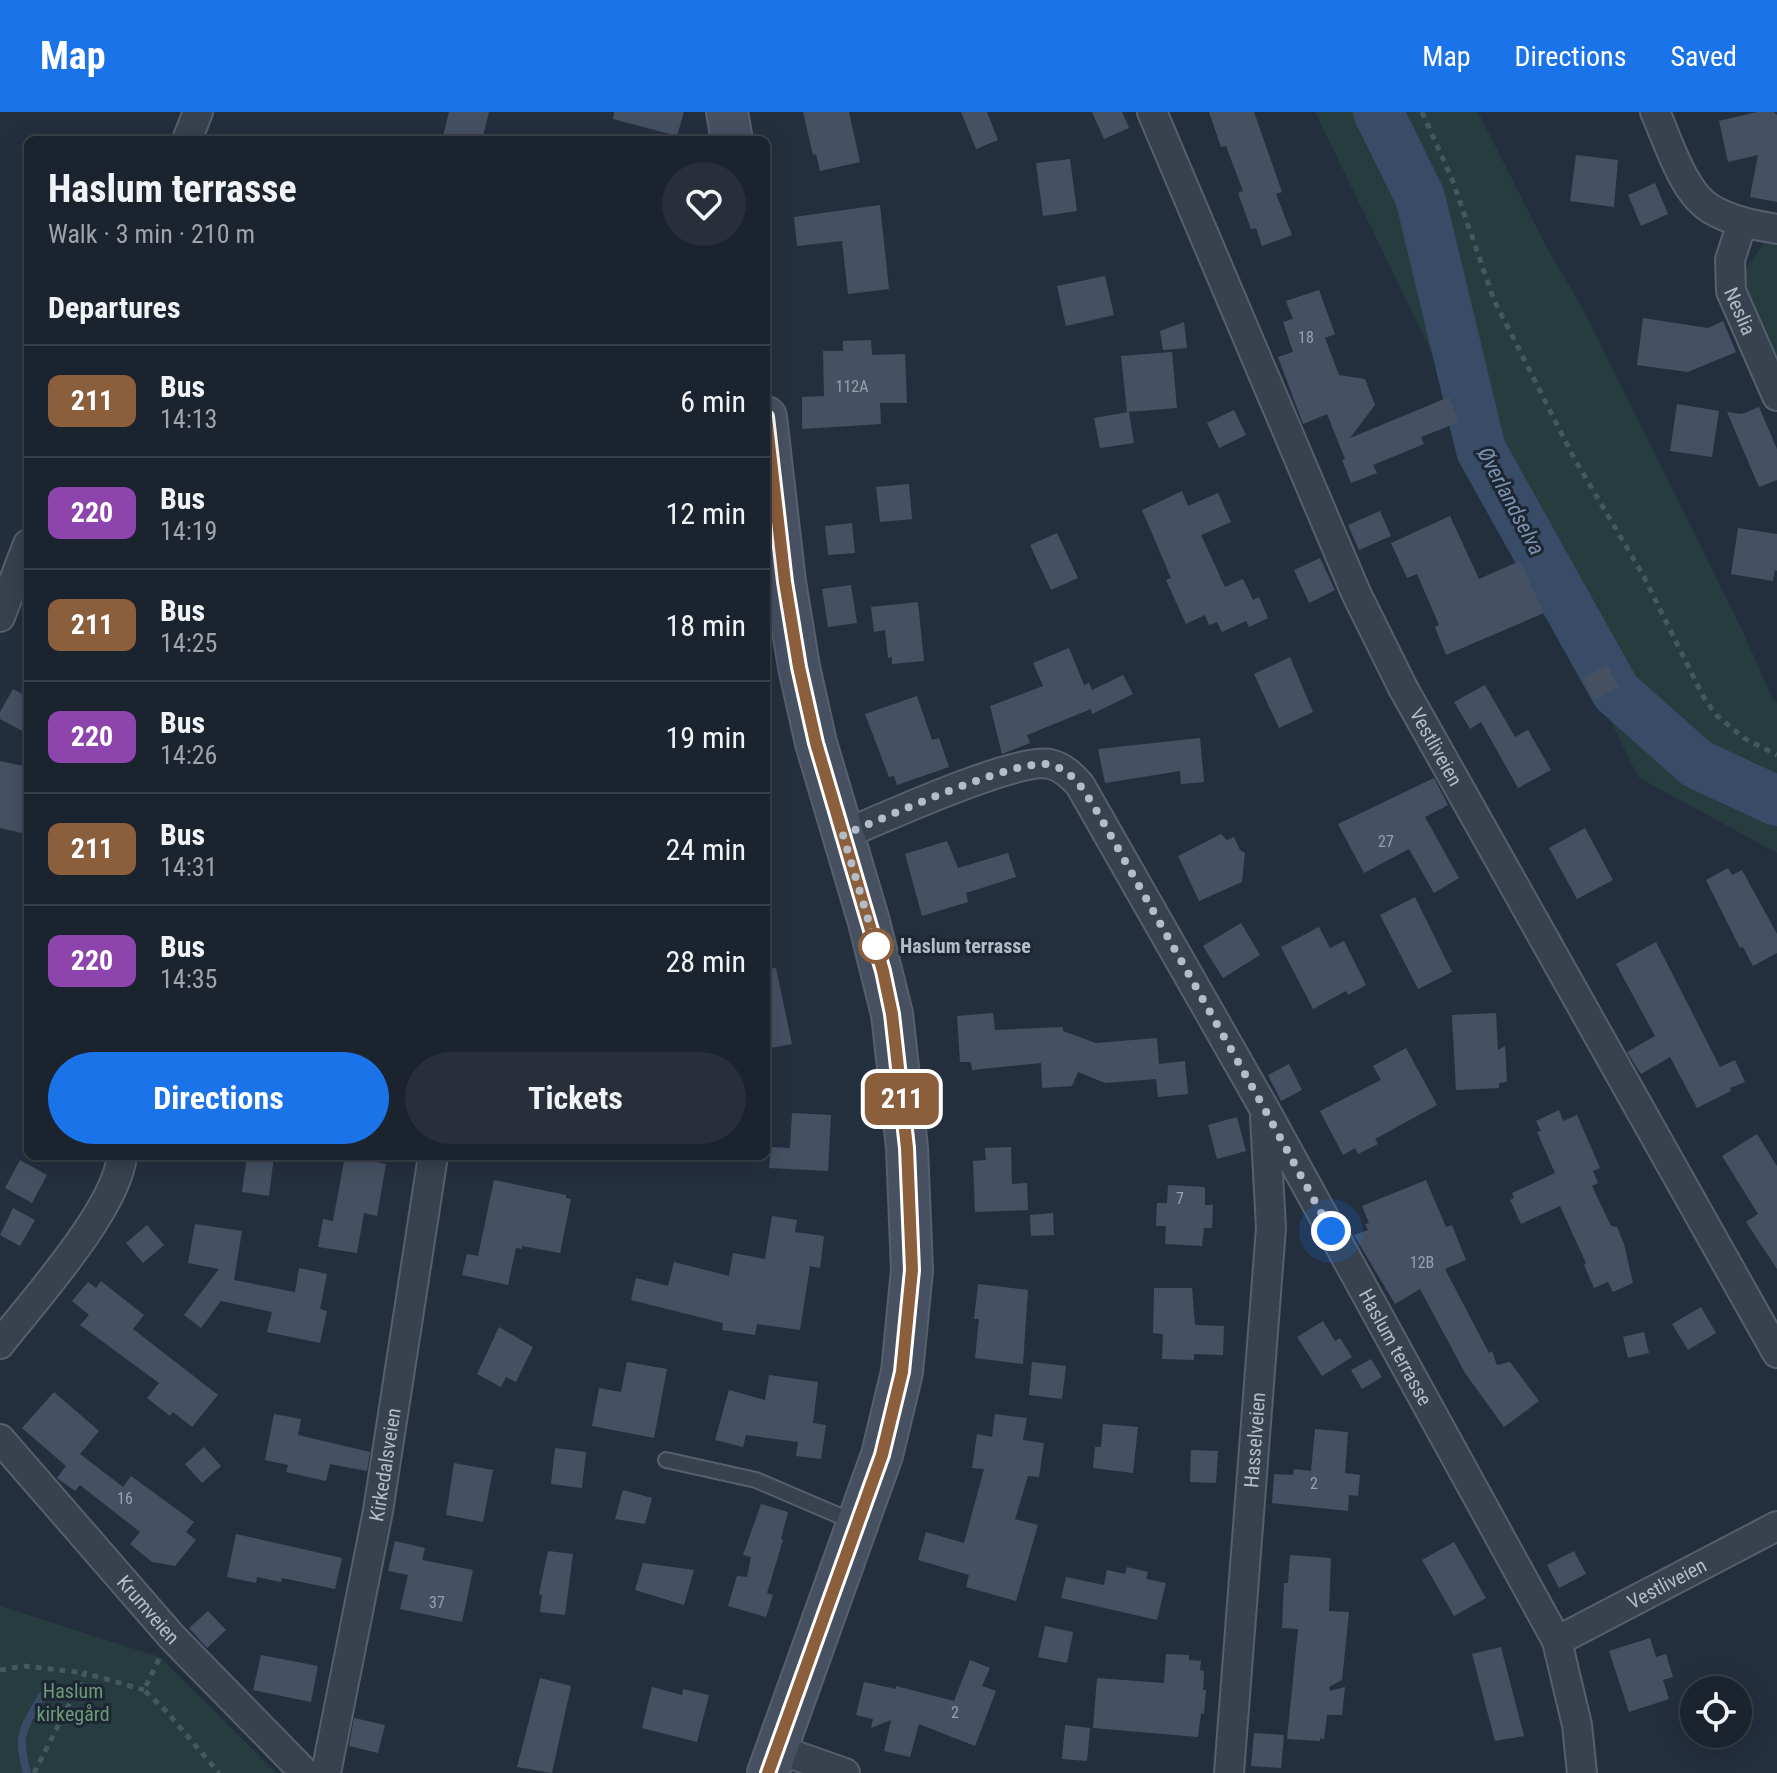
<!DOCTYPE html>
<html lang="en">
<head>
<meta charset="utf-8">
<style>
  :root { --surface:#1b232e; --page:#282f3a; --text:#f1f3f6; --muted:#a0a4aa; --line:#39404a; --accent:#1a73e8 }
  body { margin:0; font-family:"Roboto Condensed",sans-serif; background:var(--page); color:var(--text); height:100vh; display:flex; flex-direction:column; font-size:30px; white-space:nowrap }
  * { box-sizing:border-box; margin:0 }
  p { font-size:26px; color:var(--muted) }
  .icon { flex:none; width:44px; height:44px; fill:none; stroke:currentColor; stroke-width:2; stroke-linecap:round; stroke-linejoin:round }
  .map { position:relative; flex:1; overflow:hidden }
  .details { position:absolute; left:24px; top:24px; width:746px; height:1024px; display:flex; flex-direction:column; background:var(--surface); border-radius:12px; box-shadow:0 4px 20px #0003,0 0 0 2px var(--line) }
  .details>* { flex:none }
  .badge { padding:0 16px; border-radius:12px; font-size:28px; line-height:52px }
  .buttons { position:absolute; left:1680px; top:1564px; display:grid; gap:16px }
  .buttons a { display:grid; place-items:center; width:72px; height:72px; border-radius:50%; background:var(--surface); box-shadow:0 4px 20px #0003,0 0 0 2px var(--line); font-size:40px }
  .you { position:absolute; width:40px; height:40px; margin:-20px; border:6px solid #fff; border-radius:50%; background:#1a73e8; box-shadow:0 0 0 12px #1a73e833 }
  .map>.badge { position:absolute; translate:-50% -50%; box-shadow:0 0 0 4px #fff }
  h2 { padding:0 24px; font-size:30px; line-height:72px }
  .round { display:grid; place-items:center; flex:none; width:84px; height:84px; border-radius:42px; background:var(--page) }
  .overview { display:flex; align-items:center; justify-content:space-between; height:136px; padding:0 24px }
  h1 { font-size:38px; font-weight:700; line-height:60px }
  .cta { display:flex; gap:16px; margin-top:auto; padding:16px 24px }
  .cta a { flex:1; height:92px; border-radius:48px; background:var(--accent); color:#fff; font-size:32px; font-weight:700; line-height:92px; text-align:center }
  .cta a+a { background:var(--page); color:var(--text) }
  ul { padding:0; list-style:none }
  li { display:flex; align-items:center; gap:24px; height:112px; padding:0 24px; border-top:2px solid var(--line) }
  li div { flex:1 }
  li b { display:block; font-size:30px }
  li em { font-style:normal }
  li .badge { min-width:88px; font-weight:700; text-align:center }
  header { display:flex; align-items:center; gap:48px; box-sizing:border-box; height:112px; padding:0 40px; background:var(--accent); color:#fff }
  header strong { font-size:38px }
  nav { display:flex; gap:44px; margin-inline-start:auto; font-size:28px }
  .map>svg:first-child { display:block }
  .green { fill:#263c3f }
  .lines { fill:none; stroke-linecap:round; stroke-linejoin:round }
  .stream { stroke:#394c67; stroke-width:8 }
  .river { stroke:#394c67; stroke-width:50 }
  .building { fill:#455162 }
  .service-casing { stroke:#565f6c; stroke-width:18 }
  .minor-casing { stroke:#565f6c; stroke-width:32 }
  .secondary-casing { stroke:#565f6c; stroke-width:44 }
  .path { stroke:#44595c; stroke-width:5; stroke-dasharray:6 6; stroke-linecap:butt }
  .service { stroke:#38414e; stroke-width:14 }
  .minor { stroke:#38414e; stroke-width:28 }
  .secondary { stroke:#465061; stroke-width:40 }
  .line-casing { stroke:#fff; stroke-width:18 }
  .line { stroke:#8b5e3c; stroke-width:12 }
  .walk { stroke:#b4bcc9; stroke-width:8; stroke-dasharray:0 14.4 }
  .stop-dot { fill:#fff; stroke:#8b5e3c; stroke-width:4 }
  .labels { text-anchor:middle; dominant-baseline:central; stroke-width:6; stroke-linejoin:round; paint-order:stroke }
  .number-label { font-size:16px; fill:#98a1af }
  .street-label { font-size:20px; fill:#b4bcc9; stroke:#1d2633 }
  .stop-label { font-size:20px; font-weight:bold; fill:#b4bcc9; stroke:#1d2633; text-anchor:start }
  .park-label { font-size:20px; fill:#6b9a76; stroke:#1d2633 }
  .water-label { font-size:22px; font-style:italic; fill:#7c92b1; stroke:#1d2633 }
</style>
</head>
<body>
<header>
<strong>Map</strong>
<nav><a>Map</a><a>Directions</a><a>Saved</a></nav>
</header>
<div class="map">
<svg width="1777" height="1661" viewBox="0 0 1777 1661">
  <rect width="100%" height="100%" fill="#242f3e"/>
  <path class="green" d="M1315 0H1478L1547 136 1584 199 1745 524 1773 588 1777 590V741L1638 665Z
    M1764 131 1777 134V247L1741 162Z
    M0 1494 160 1545 276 1661H0Z"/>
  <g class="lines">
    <path class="stream" d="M27 1661C16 1623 23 1617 42 1584"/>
    <path class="river" d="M1378 0 1420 85 1481 338 1616 580 1697 652 1777 689"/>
  </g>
  <path class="building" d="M449 0H489L482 28H442Z
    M614 0H684L677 24 613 7Z
    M803 0H849L860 50 820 59 816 42 813 43Z
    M961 0H987L998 28 976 37Z
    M1092 0H1122L1129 16 1104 27Z
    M1209 0H1254L1282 80 1276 82 1292 123 1262 134 1256 116 1251 117 1238 81 1243 79 1226 34 1221 35Z
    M1757 0H1774L1777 3V90L1750 85 1758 43 1728 50 1721 18 1719 9Z
    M1576 43 1618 48 1614 95 1570 89Z
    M1070 47 1077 99 1043 104 1036 51Z
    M1655 71 1668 102 1641 114 1628 83Z
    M880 93 889 177 848 182 842 129 797 134 794 105Z
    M1105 164 1114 203 1066 214 1057 174Z
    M1319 178 1335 222 1325 226 1339 263 1365 267 1375 293 1350 326 1449 285 1459 310 1421 325 1424 332 1373 353 1377 361 1351 371 1342 348 1345 347 1327 302 1303 312 1278 245 1293 240 1283 210 1293 207 1286 189Z
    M1643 206 1708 216 1723 209 1736 240 1688 260 1637 253Z
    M1184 210 1187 236 1163 238 1160 219Z
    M871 228 872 243 905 242 907 291H880L881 312 802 317V285L824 284 823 239H843V229Z
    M1172 240 1177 296 1127 300 1121 244Z
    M1677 292 1719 299 1712 345 1670 339Z
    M1759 295 1777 337V368L1759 375 1727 300 1742 302Z
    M1234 298 1246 323 1219 336 1207 311Z
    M1129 300 1134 331 1100 336 1094 306Z
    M909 372 912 407 880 410 876 375Z
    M1182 379 1188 394 1218 381 1231 410 1201 423 1225 475 1243 467 1253 488 1259 485 1268 506 1249 515 1246 509 1222 520 1217 510 1209 513 1205 503 1186 512 1166 468 1171 466 1142 398Z
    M1380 399 1391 424 1359 438 1348 413Z
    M1450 404 1479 467 1520 449 1544 501 1446 543 1435 515 1439 513 1417 462 1407 466 1391 431Z
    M852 411 855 441 828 443 825 414Z
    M1738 416 1777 422V459L1775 458 1773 469 1731 462Z
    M1057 421 1078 466 1051 478 1030 433Z
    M1320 446 1335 478 1309 491 1294 458Z
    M851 473 857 511 828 515 822 477Z
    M918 490 924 549 892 552V545L888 546 885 518 874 520 871 495Z
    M1069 536 1084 573 1089 571 1092 578 1123 563 1133 582 1092 602 1091 597 1027 623 1030 631 1002 642 990 594 1043 574 1033 551Z
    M1290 545 1313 600 1279 616 1254 562Z
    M1607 553 1619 575 1594 588 1582 566Z
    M1485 573 1515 625 1528 618 1551 658 1518 676 1481 610 1470 617 1454 590Z
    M13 577 28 585V622L0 607V600Z
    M917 584 932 628 939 626 949 655 897 673 894 664 889 665 865 602Z
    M1200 626 1204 670 1181 672 1180 659 1105 671 1098 637Z
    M0 649 28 655V693L22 721 0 716Z
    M1434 666 1448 693 1425 705 1459 766 1434 781 1409 737 1364 761 1338 712Z
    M1585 716 1613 768 1577 787 1549 736Z
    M1221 722 1227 728 1234 725 1240 738 1245 741 1242 770 1199 789 1178 744Z
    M947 729 958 756 1008 741 1016 765 966 781 968 790 922 804 905 742Z
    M1728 756 1732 763 1742 758 1777 822V841L1753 854 1743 835 1740 836 1706 768Z
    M1415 785 1452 860 1418 877 1380 803Z
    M1241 811 1260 843 1223 866 1203 834Z
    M1319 815 1330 836 1344 829 1366 873 1348 883 1346 879 1313 897 1281 835Z
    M1656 830 1720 955 1735 948 1745 970 1730 976 1731 979 1697 996 1670 945 1641 962 1627 940 1655 924 1616 852Z
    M776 856 792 932 766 937V857Z
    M993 901 995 918 1063 915V919L1096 931 1157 926 1159 952 1185 949 1188 982 1158 985 1156 967 1105 971 1078 960 1072 974 1042 976 1041 951 972 958 971 950H960L957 904Z
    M1496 901 1498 938 1505 934 1507 970 1499 971V976L1456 978 1452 903Z
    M1406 936 1437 993 1375 1027 1378 1032 1358 1042 1355 1036 1343 1043 1320 999 1381 968 1373 954Z
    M1289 952 1302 978 1281 989 1268 963Z
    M1559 998 1563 1009 1577 1003 1600 1056 1593 1059 1598 1071 1592 1074 1611 1114 1617 1115 1624 1132 1633 1171 1613 1180 1608 1170 1594 1176 1584 1153 1586 1151 1560 1094 1521 1112 1510 1088 1514 1086 1512 1081 1555 1061 1537 1020 1541 1019 1536 1009Z
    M792 1001 831 1003 828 1059 769 1056 771 1035 790 1036Z
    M1237 1005 1246 1039 1217 1047 1208 1013Z
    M1757 1022 1777 1054V1157L1746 1110 1758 1102 1722 1044Z
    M1011 1035 1012 1072 1027 1071 1028 1098 975 1100 973 1049 986 1048 985 1036Z
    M247 1044H274L269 1084 242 1080Z
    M345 1044 386 1052 377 1104 364 1101 357 1141 318 1135 323 1107 333 1109Z
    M20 1048 47 1063 32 1091 5 1076Z
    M494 1068 566 1083V1086L571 1087 560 1141 522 1134V1137L516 1136 508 1173 462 1163 467 1142 478 1144Z
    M1426 1068 1446 1115 1452 1113 1466 1148 1445 1157 1489 1241 1492 1239 1497 1253 1510 1250 1539 1289 1504 1315 1465 1261 1420 1177 1395 1192 1354 1123 1368 1118 1365 1112 1369 1111 1362 1094Z
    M1168 1073 1205 1075V1093H1213L1212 1116H1204L1202 1134 1165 1132 1166 1114H1156L1157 1091H1167Z
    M13 1096 35 1108 20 1134 0 1123Z
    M1053 1101 1054 1123 1031 1124 1030 1103Z
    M772 1104 797 1108 795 1120 824 1124 820 1156 810 1154 800 1218 757 1212 755 1223 722 1218 723 1211 631 1188 636 1166 668 1174 674 1150 729 1164 733 1141 765 1147Z
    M195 1112 242 1119 234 1168 295 1180 299 1156 327 1162 320 1197 327 1199 320 1231 267 1220 272 1200 221 1189 201 1216 184 1203 219 1157 188 1151Z
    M147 1113 164 1133 143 1151 126 1131Z
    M101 1169 144 1203 133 1217 218 1283 192 1315 173 1300 170 1304 147 1286 159 1271 80 1213 89 1203 72 1189 88 1170 96 1176Z
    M978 1172 1028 1178 1023 1252 975 1246 979 1207H974Z
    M1154 1176H1192L1195 1213 1224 1214 1223 1243 1194 1242V1248L1162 1247 1163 1222 1153 1221Z
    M1701 1195 1716 1221 1688 1238 1672 1212Z
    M1323 1209 1335 1229 1340 1226 1352 1245 1322 1264 1297 1225Z
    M499 1215 533 1235 516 1270 506 1265 501 1275 477 1262Z
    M1644 1220 1649 1241 1628 1246 1623 1225Z
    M1371 1247 1382 1265 1362 1277 1351 1258Z
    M627 1250 667 1257 654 1326 592 1314 599 1276 621 1280Z
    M1032 1250 1066 1254 1062 1287 1029 1283Z
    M769 1263 818 1270 813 1311 826 1313 821 1347 796 1344 798 1330 746 1323 743 1335 715 1328 729 1278 765 1288Z
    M54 1280 99 1319 80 1342 123 1375 131 1364 194 1410 186 1420 196 1428 175 1454 152 1450 130 1432 140 1420 80 1373 75 1379 57 1366 66 1354 22 1316Z
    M274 1302 301 1307 298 1323 370 1340 367 1359 330 1352 326 1369 286 1360 288 1353 265 1348Z
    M995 1302 1027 1306 1023 1328 1044 1331 1039 1365 1028 1364 1015 1407 1038 1413 1016 1489 966 1475 969 1463 918 1448 926 1420 964 1431 984 1357 972 1356 977 1322 992 1325Z
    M1103 1312 1138 1315 1133 1361 1093 1356 1095 1335H1101Z
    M1315 1317 1348 1320 1345 1361 1360 1363 1358 1384 1349 1383 1348 1399 1272 1391 1274 1362 1293 1363 1294 1357 1311 1359Z
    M204 1335 221 1354 202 1371 185 1352Z
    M555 1336 586 1340 582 1376 551 1372Z
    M1191 1338 1218 1339 1216 1371 1190 1370Z
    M454 1351 493 1358 483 1410 446 1403Z
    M623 1378 652 1386 645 1412 615 1407Z
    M761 1392 788 1400 781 1427 783 1428 767 1481 773 1483 766 1505 728 1494 737 1464 747 1465 751 1445 743 1443Z
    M236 1422 342 1446 335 1477 282 1466 281 1470 257 1465 256 1471 227 1465Z
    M395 1429 425 1436 422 1448 473 1458 462 1510 400 1497 408 1463 388 1459Z
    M1454 1430 1486 1486 1454 1504 1422 1448Z
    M548 1439 573 1442 565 1503 540 1500 542 1483 539 1482Z
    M1574 1439 1586 1462 1559 1476 1547 1453Z
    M1290 1443 1331 1446 1329 1499 1349 1500 1342 1568 1329 1575 1330 1579 1345 1575 1342 1603H1327L1324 1627 1320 1626V1629L1287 1627 1298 1517 1282 1516 1284 1471H1288Z
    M643 1451 694 1458 684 1493 635 1478Z
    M1127 1455 1148 1460 1146 1467 1166 1471 1157 1508 1061 1486 1066 1465 1104 1473 1107 1458 1125 1462Z
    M208 1499 226 1518 207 1536 189 1516Z
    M1045 1514 1073 1520 1067 1551 1038 1545Z
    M1650 1526 1656 1545 1666 1542 1673 1565 1663 1568 1669 1587 1629 1600 1609 1539Z
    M1501 1535 1524 1624 1495 1629 1472 1542Z
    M1166 1542 1189 1543V1548L1201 1549 1200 1558 1204 1559 1203 1578H1206L1204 1602 1201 1601 1198 1625 1093 1616 1097 1566 1164 1571Z
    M261 1543 318 1554 311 1590 253 1578Z
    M970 1548 990 1556 982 1574 996 1579 975 1634 919 1612 910 1645 884 1639 891 1608 871 1616 873 1607 856 1603 864 1570 896 1577V1574L954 1589Z
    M540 1566 571 1574 552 1661 517 1655Z
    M652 1575 682 1583 683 1577 709 1583 697 1630 642 1616Z
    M354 1606 385 1613 378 1641 349 1634Z
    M1065 1613 1090 1616 1087 1649 1062 1647Z
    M1254 1621 1284 1623 1281 1656 1251 1654Z"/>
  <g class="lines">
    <g class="service-casing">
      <path id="service" d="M666 1348 756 1368 854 1410"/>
    </g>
    <g class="minor-casing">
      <g id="minor">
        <path id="s1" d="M1152 0 1356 481 1403 576 1777 1241"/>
        <path d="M1655 0C1668 28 1683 81 1711 97 1731 109 1754 113 1777 117"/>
        <path d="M187 28 198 0"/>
        <path id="s2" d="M1742 111 1730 148 1731 179 1777 284"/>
        <path d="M0 505 28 432"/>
        <path id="s3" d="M843 723C881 707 1016 645 1050 652 1063 655 1072 664 1080 673L1264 996 1557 1529 1577 1613 1582 1661"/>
        <path d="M0 1232C34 1188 116 1098 122 1044"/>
        <path id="s4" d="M0 1327 172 1525 305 1661"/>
        <path id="s5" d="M1557 1529 1777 1414"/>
        <path d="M777 1637 845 1661"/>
        <path id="s6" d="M326 1661 378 1399 433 1044"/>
        <path id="s7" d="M1229 1661 1271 1116 1265 1005"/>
      </g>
    </g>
    <g class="secondary-casing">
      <path id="secondary" d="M727 0 732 28
        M766 305 785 470 799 555 816 631 869 810 892 902 907 1036 912 1158 902 1260 882 1343 768 1661"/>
    </g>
    <path class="path" d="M1422 0 1452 67 1494 188 1574 346 1643 463 1703 584 1716 603 1744 626 1777 643
      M159 1547 144 1578 166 1599 219 1661
      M0 1558 24 1554 85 1561
      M34 1661 85 1561 144 1578"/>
    <use href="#service" class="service"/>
    <use href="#minor" class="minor"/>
    <use href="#secondary" class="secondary"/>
  </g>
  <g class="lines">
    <g class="line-casing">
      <path id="line" d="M766 305 785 470 799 555 816 631 883 859 892 902 907 1036 912 1158 902 1260 882 1343 768 1661"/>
    </g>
    <use href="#line" class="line"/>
    <path class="walk" d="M876 834 843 723C880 708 1021 643 1052 653 1076 661 1085 681 1098 701L1264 996 1331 1119"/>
  </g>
  <circle class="stop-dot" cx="876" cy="834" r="16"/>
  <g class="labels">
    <g class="number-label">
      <text x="1306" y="225">18</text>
      <text x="852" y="274">112A</text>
      <text x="1386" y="729">27</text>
      <text x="1180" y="1086">7</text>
      <text x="1422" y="1150">12B</text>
      <text x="1314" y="1371">2</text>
      <text x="125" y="1386">16</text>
      <text x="437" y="1490">37</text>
      <text x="955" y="1600">2</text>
    </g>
    <g class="street-label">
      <text stroke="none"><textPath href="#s2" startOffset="92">Neslia</textPath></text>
      <text stroke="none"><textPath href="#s1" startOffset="696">Vestliveien</textPath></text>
      <text stroke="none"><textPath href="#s3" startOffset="902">Haslum terrasse</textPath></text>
      <text stroke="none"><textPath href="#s7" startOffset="334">Hasselveien</textPath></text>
      <text stroke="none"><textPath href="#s6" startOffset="314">Kirkedalsveien</textPath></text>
      <text stroke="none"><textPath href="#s5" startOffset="124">Vestliveien</textPath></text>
      <text stroke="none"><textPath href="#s4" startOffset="226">Krumveien</textPath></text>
    </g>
    <g class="stop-label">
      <text x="900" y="834">Haslum terrasse</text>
    </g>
    <g class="park-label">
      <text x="73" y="1579">Haslum<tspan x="73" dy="23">kirkegård</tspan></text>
    </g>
    <g class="water-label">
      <text transform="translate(1511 389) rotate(62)">Øverlandselva</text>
    </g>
  </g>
</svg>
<div class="buttons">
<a><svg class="icon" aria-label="locate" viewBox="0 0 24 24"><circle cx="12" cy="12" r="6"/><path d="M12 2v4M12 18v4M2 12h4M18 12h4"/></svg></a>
</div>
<div class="you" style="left:1331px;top:1119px"></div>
<b class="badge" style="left:902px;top:987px;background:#8b5e3c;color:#fff">211</b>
<section class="details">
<div class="overview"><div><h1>Haslum terrasse</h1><p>Walk · 3 min · 210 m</p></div><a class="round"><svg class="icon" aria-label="heart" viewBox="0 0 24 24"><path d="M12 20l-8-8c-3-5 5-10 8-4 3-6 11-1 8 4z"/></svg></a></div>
<h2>Departures</h2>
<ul>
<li><span class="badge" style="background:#8b5e3c;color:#fff">211</span><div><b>Bus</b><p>14:13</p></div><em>6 min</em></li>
<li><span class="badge" style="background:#8e44ad;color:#fff">220</span><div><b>Bus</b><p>14:19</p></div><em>12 min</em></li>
<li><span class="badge" style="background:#8b5e3c;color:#fff">211</span><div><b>Bus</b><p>14:25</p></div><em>18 min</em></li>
<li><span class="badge" style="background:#8e44ad;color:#fff">220</span><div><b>Bus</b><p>14:26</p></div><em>19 min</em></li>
<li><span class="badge" style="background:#8b5e3c;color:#fff">211</span><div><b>Bus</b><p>14:31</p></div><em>24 min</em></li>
<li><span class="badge" style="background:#8e44ad;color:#fff">220</span><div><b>Bus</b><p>14:35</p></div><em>28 min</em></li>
</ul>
<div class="cta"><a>Directions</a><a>Tickets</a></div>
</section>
</div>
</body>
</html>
